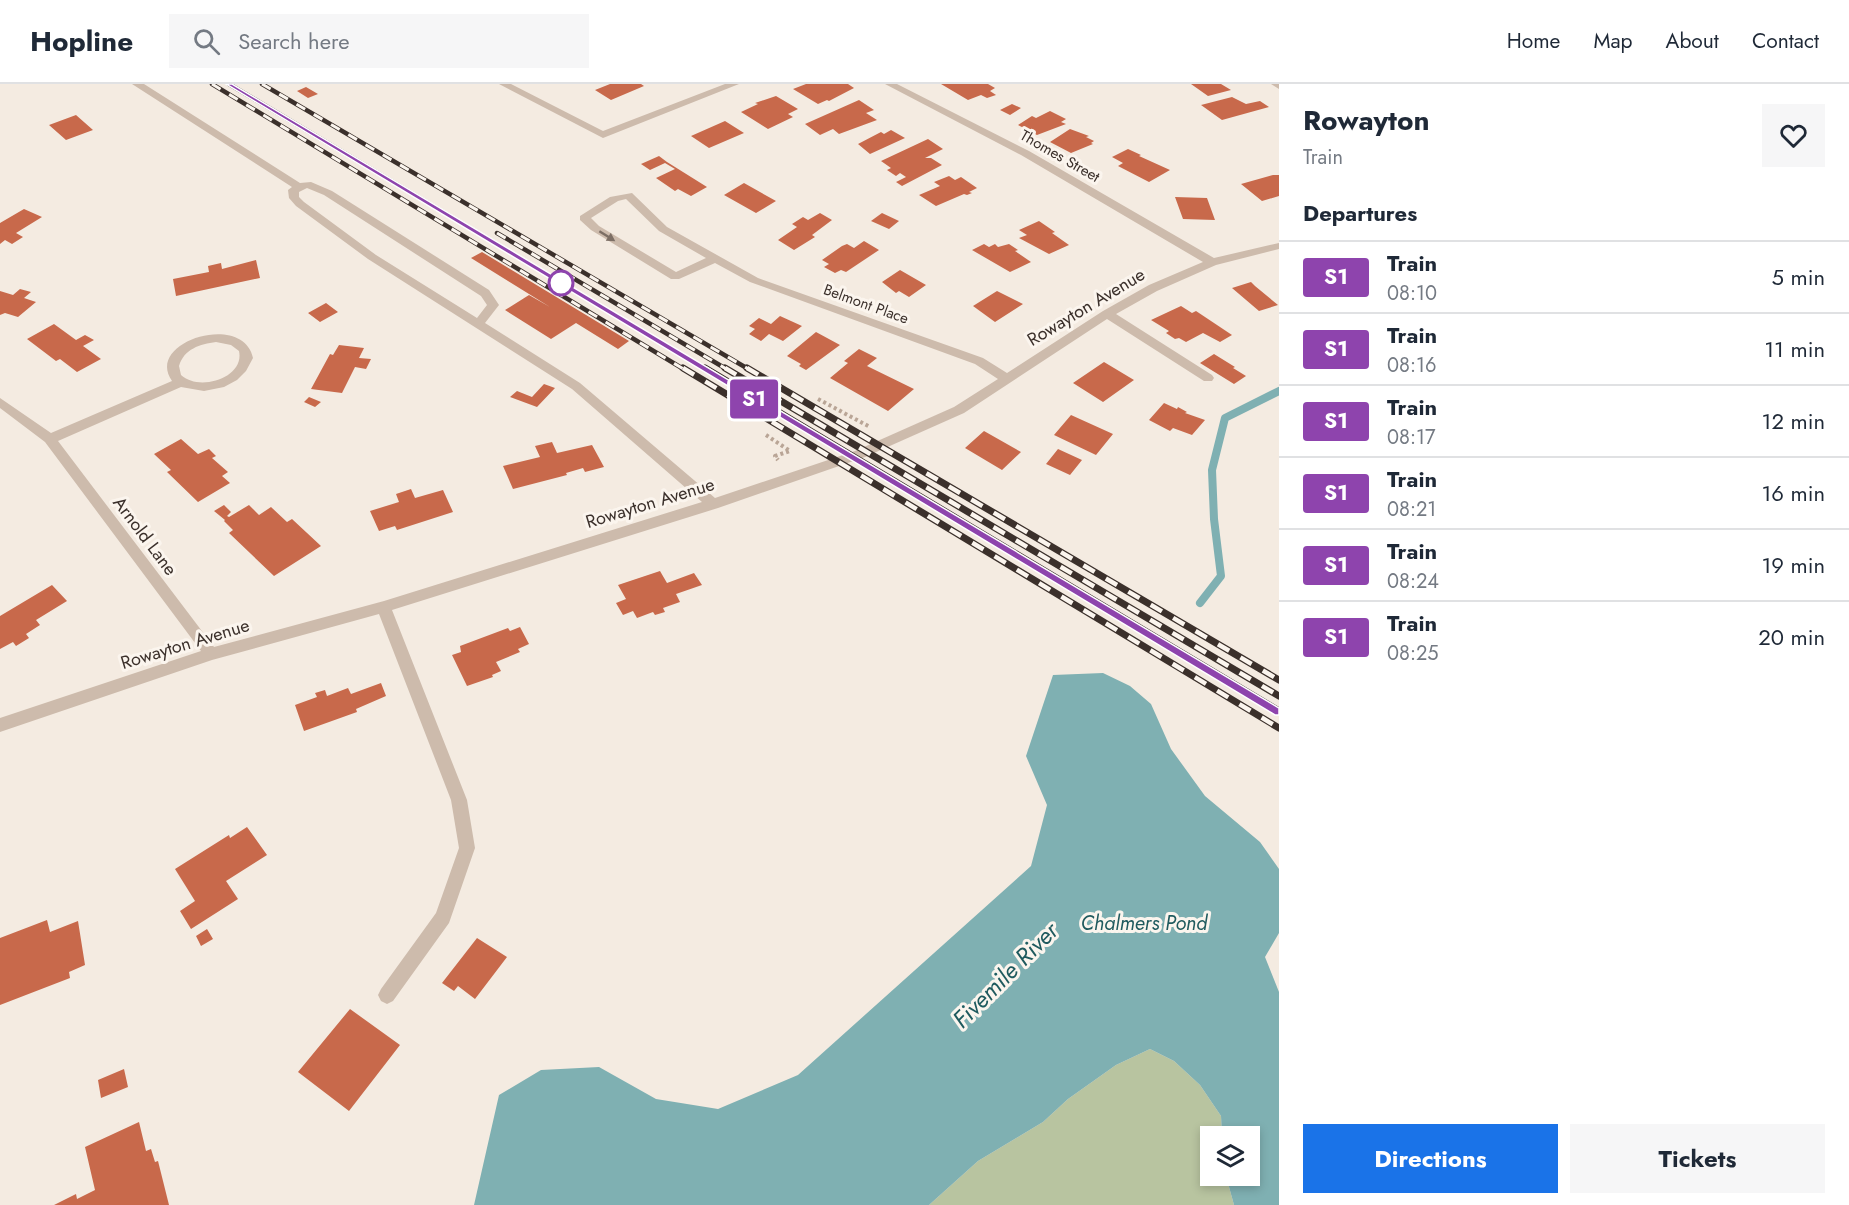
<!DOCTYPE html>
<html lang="en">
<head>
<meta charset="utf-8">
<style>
  :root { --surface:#fff; --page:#f6f6f7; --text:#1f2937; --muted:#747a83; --line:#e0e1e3; --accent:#1a73e8 }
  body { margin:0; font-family:Jost,sans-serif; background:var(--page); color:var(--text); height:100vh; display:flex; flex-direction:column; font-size:22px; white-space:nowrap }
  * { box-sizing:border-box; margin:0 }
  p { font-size:20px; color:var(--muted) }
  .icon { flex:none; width:33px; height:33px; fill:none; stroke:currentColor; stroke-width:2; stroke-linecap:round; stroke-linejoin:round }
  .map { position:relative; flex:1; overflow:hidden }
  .details { display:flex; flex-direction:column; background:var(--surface); width:570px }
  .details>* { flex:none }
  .badge { padding:0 12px; border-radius:4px; font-size:21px; line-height:39px }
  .controls { position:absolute; left:1200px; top:1042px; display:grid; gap:12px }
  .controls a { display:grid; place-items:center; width:60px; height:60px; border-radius:0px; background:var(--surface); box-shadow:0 3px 9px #0003; font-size:30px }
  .map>.badge { position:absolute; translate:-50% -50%; box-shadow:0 0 0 3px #fff }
  h2 { padding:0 24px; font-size:22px; line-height:54px }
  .round { display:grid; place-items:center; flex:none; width:63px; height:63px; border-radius:0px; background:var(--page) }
  .head { display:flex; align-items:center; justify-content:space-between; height:102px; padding:0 24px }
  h1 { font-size:28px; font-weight:700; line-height:45px }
  .cta { display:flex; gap:12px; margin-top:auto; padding:12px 24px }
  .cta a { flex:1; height:69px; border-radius:0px; background:var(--accent); color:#fff; font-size:24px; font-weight:700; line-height:69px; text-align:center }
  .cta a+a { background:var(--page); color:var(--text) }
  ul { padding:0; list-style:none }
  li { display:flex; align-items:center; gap:18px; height:72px; padding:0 24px; border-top:2px solid var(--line) }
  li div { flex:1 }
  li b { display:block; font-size:22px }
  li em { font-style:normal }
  li .badge { min-width:66px; font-weight:700; text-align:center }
  header { display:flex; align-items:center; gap:36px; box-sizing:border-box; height:84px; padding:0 30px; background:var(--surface); border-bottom:2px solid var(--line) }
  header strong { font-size:28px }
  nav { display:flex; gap:33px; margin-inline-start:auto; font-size:21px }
  .search { width:420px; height:54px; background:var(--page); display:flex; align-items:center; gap:15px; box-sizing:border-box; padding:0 21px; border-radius:0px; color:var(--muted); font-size:22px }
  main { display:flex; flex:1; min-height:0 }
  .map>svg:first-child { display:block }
  .green { fill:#b8c4a0 }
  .water { fill:#7fb0b2 }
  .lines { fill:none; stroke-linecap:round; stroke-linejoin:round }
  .stream { stroke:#7fb0b2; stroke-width:8 }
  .building { fill:#c8694b }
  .path { stroke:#b9a596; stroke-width:4; stroke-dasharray:3 3; stroke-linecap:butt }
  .minor { fill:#cdbbac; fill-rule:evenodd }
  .rail-far1-casing { stroke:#3b302b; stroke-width:4.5 }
  .rail-casing { stroke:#3b302b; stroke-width:7 }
  .rail-far1 { stroke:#fbf5ee; stroke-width:3; stroke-dasharray:10; stroke-linecap:butt }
  .rail { stroke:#fbf5ee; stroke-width:4.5; stroke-dasharray:13; stroke-linecap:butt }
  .oneway { fill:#7d6f65 }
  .line { fill:#8e44ad; stroke:#fff; stroke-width:1.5 }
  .stop-dot { fill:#fff; stroke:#8e44ad; stroke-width:3 }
  .labels { text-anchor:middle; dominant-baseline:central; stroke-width:6; stroke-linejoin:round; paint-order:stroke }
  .far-street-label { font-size:15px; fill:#3b302b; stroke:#fbf5ee }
  .street-label { font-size:18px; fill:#3b302b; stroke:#fbf5ee }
  .water-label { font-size:20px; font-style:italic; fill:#1f5a5e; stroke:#fbf5ee }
  .near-water-label { font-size:24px; font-style:italic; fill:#1f5a5e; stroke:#fbf5ee }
</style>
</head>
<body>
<header>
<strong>Hopline</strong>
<div class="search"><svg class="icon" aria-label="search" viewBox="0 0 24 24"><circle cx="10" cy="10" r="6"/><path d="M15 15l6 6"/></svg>Search here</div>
<nav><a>Home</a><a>Map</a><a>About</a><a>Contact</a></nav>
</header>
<main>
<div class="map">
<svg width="1279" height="1121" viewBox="0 0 1279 1121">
  <rect width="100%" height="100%" fill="#f4ebe1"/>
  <path class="green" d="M1150 965 1174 977 1200 1001 1221 1032 1222 1053H1210V1092H1226L1234 1121H929L978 1077 1043 1038 1068 1015 1116 981Z"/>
  <path class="water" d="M1103 589 1130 602 1151 620 1171 665 1205 712 1260 758 1279 785V849L1265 873 1279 908V1121H1234L1226 1092H1250V1053H1222L1221 1032 1200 1001 1174 977 1150 965 1116 981 1068 1015 1043 1038 978 1077 929 1121H474L499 1011 541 986 599 983 656 1015 718 1025 798 991 1031 782 1047 721 1026 672 1053 591Z"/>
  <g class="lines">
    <path class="stream" d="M1200 519 1221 492 1214 435 1212 386 1225 334 1279 307"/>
  </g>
  <path class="building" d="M610 0H641L644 2 611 16 595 6Z
    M806 0H848L854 4 829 17 827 16 818 20 793 5Z
    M941 0H988L995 4 990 7 996 11 987 14 981 11 968 16Z
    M1191 0H1221L1231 6 1208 12Z
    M306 3 318 10 308 14 297 7Z
    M776 12 798 25 788 30 793 33 768 45 741 28 758 20 755 19Z
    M1232 13 1246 20 1260 17 1269 23 1222 36 1201 21Z
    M859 16 874 26 866 29 877 36 839 50 833 45 820 51 805 40Z
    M1012 20 1021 24 1010 31 1000 26Z
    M1050 27 1066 35 1061 38 1066 40 1037 51 1018 41 1032 32 1036 34Z
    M76 31 93 46 66 56 49 41Z
    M725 37 744 49 709 64 691 52Z
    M1070 45 1089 52 1086 53 1094 57 1091 59 1093 60 1071 69 1050 58Z
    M891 46 905 54 870 70 858 60 881 48 884 50Z
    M928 55 943 65 925 74H931L942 81 902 102 896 98 906 93 900 89 896 92 887 86 891 84 881 77Z
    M1128 65 1141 71 1139 72 1170 86 1149 98 1118 82 1123 79 1112 73Z
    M659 72 667 78 707 103 691 112 678 105 675 107 656 94 675 85 665 79 650 86 641 80Z
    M1273 91H1279V112L1262 117 1241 100Z
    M949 92 955 96 961 93 977 104 969 108 972 109 967 111 964 110 936 122 919 111 940 102 934 98Z
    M744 99 776 117 756 129 724 111Z
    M1175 113 1207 114 1215 136 1183 135Z
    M24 125 42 133 16 149 23 153 12 160 5 156 0 160V139Z
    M820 129 832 136 812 151 815 153 794 166 778 156 797 143 792 140 803 133 808 136Z
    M882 129 899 137 889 145 871 137Z
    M1039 137 1055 148 1052 149 1069 161 1049 170 1019 154 1027 151 1019 146Z
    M864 157 879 166 846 188 841 186 835 189 824 183 829 180 822 176 842 162 847 160 854 164Z
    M984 160 989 163 995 160 998 163 1009 160 1018 166 1015 167 1031 178 1010 188 972 166Z
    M482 168 629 257 618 265 576 239 551 255 505 226 529 211 550 223 471 174Z
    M256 176 260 194 176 212 173 195 209 188 208 182 221 179 222 185Z
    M900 186 926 201 909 213 899 207 896 209 882 198Z
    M1251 198 1255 202 1278 221 1259 227 1232 204Z
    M20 205 31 208 24 214 36 218 18 233 5 229 0 231V207L13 211Z
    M997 207 1023 220 995 238 973 222Z
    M326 219 338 228 320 238 308 229Z
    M1181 222 1192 229 1196 227 1232 251 1220 258 1203 249 1186 258 1179 254 1175 255 1166 249 1169 247 1151 236Z
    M780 232 802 242 783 257 769 250 761 257 749 250 755 245 749 242 759 234 771 240Z
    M54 240 76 256 85 251 94 256 83 262 101 275 77 288 60 275 56 277 27 255Z
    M816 248 840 261 806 286 799 282 801 280 787 272Z
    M339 261 364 264 359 274 371 275 366 285 355 283 342 309 311 305 330 270 333 271Z
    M859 265 877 274 867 282 914 305 888 327 830 294 848 279 844 277Z
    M1214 270 1235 283 1233 284 1246 292 1234 300 1200 279Z
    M1104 278 1134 296 1103 318 1073 299Z
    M544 300 555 304 537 323 510 313 517 307 532 313Z
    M309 313 321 318 315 323 304 318Z
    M1164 319 1177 325 1178 323 1187 328 1185 329 1205 336 1192 351 1173 344 1170 347 1149 336Z
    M1071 331 1113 350 1096 371 1054 351Z
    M984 347 1021 368 1002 386 965 364Z
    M181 355 198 370 209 365 216 372 212 374 228 388 222 392 230 399 198 418 167 388 171 386 154 370Z
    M552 358 557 369 592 361 604 383 585 388 583 384 566 389 567 391 513 405 503 382 540 373 535 362Z
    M1058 365 1082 376 1070 391 1046 380Z
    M411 405 415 414 443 406 453 428 397 446 395 442 379 447 370 427 399 418 396 410Z
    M224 421 231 428 227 432 229 433 249 421 259 431 271 423 287 438 292 435 321 462 274 492 229 449 233 446 224 437 225 436 214 427Z
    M660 487 667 499 694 489 702 501 676 510 680 518 663 524 665 528 655 531 653 528 637 534 633 527 623 531 616 519 626 515 618 501Z
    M52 501 67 517 36 536 40 541 26 550 29 554 16 562 13 558 0 565V532Z
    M520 543 529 560 518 565 520 568 496 578 501 587 492 591 493 593 467 602 452 571 461 568 460 562 508 544 510 547Z
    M381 599 386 612 356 625 357 628 304 647 295 621 317 613 315 609 325 606 327 612 348 604 351 610Z
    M247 743 267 771 226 797 238 815 191 845 180 827 195 817 175 785 229 751 230 754Z
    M47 836 50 848 78 837 85 881 69 888 70 894 0 921V854Z
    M207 845 213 855 201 862 196 852Z
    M477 854 507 873 475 915 458 902 454 907 442 899Z
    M350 925 400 961 349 1027 298 988Z
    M124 985 128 1003 101 1014 98 996Z
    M139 1038 146 1067 151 1065 155 1078 158 1077 169 1121H54L76 1110 77 1115 95 1106 85 1063Z"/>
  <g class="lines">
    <path class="path" d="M818 315 870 343
      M766 351 790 367 775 372 778 376"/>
    <path class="minor" d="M132 0H144L300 99 311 98 332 107 489 206 499 221 485 239 580 299 715 414 855 367 954 323 998 295 975 280 750 198 715 179 679 195H671L591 146 580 136V132L610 113 632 109 667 143 758 194 983 274 1007 289 1103 227 1149 201 1203 178 1021 71 885 0H897L1029 67 1214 174 1279 159V165L1216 181 1157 207 1116 230 1212 291 1214 294 1212 297H1204L1107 235 964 329 865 373 718 424 392 526 467 716 475 764 449 839 393 917 387 920 381 917 378 911 381 905 436 829 459 764 451 716 379 530 212 576 0 648V634L201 567 45 358 0 324V314L51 349 172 297C144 258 243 227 253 274L246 287 237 296 224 303 204 307 181 303 58 357 214 563 384 517 702 418 572 305 368 175 296 122 289 114 288 106 292 103ZM307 104 324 111 481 212 487 221 477 234 376 171 304 118 299 113V108ZM626 115 659 147 706 174 676 188 599 142 591 134 618 117ZM216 258 231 261 239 267C245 294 199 308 181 291L179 282C184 265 200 260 216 258Z
      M499 0H511L603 47 725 0H739L603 54Z
      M1271 0H1279V5Z"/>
    <g class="rail-far1-casing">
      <path id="rail-far1" d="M212 0 685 286
        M229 0 707 286
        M262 0 750 286
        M497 149 728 286"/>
    </g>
    <g class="rail-casing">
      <path id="rail" d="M683 284 1279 644
        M705 284 1279 627
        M725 284 1279 612
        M747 284 1279 596"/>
    </g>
    <use href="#rail-far1" class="rail-far1"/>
    <use href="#rail" class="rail"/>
  </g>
  <defs><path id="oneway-solid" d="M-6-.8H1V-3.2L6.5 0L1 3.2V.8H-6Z" transform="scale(1.5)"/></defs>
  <use class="oneway" href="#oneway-solid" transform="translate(607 152) rotate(32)"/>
  <path class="line" d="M226 0H232L1279 624V631H1275Z"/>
  <circle class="stop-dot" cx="561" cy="199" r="12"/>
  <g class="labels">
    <g class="far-street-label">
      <text transform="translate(1060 72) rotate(30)">Thomes Street</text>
      <text transform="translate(866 220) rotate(20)">Belmont Place</text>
    </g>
    <g class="street-label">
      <text transform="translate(1086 223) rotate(-31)">Rowayton Avenue</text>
      <text transform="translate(650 419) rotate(-17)">Rowayton Avenue</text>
      <text transform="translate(145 452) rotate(53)">Arnold Lane</text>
      <text transform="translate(185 560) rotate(-17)">Rowayton Avenue</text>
    </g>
    <g class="water-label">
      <text x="1144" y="839">Chalmers Pond</text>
    </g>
    <g class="near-water-label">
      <text transform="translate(1005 891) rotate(-45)">Fivemile River</text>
    </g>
  </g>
</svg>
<div class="controls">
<a><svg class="icon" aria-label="layers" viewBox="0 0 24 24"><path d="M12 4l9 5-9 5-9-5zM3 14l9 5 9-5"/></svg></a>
</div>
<b class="badge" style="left:754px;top:315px;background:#8e44ad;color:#fff">S1</b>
</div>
<section class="details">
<div class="head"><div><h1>Rowayton</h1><p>Train</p></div><a class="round"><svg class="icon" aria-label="heart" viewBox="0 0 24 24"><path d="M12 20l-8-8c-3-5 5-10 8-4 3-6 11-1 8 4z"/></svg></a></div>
<h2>Departures</h2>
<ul>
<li><span class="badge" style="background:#8e44ad;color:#fff">S1</span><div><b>Train</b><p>08:10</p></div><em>5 min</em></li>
<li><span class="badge" style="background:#8e44ad;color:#fff">S1</span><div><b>Train</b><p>08:16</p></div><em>11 min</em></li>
<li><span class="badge" style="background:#8e44ad;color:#fff">S1</span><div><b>Train</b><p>08:17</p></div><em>12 min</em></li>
<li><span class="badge" style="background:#8e44ad;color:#fff">S1</span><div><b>Train</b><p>08:21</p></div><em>16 min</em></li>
<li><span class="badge" style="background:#8e44ad;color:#fff">S1</span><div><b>Train</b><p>08:24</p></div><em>19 min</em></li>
<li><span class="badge" style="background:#8e44ad;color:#fff">S1</span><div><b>Train</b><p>08:25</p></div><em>20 min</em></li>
</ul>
<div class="cta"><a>Directions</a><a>Tickets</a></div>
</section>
</main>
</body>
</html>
